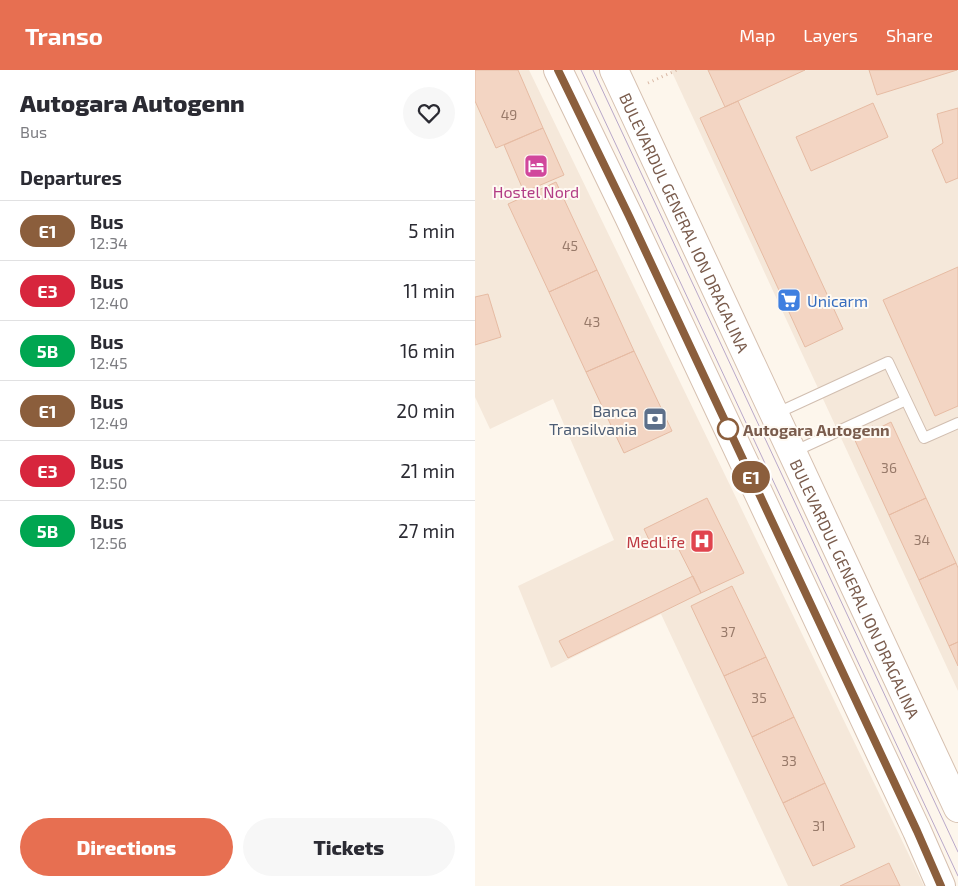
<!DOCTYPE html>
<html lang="en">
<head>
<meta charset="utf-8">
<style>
  :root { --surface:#fff; --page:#f7f7f7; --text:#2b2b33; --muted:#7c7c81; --line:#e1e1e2; --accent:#e76f51 }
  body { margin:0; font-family:"Exo 2",sans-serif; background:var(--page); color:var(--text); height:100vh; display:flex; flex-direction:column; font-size:19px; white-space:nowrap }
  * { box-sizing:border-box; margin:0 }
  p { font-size:16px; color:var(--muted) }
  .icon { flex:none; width:28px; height:28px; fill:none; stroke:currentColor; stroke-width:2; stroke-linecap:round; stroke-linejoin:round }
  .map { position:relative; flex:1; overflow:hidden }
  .drawer { display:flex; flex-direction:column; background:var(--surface); width:475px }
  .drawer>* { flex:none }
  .badge { padding:0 10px; border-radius:16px; font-size:18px; line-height:32px }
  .map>.badge { position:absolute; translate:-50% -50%; box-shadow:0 0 0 2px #fff }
  h2 { padding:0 20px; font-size:19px; line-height:45px }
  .round { display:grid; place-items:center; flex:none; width:52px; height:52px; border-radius:26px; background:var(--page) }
  .overview { display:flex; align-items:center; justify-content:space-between; height:85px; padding:0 20px }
  h1 { font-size:24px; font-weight:800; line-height:38px }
  .primary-button { display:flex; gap:10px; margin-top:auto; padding:10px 20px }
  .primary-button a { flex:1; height:58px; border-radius:30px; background:var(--accent); color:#fff; font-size:20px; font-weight:800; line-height:58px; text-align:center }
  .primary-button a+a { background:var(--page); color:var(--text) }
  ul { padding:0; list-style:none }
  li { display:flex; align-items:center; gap:15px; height:60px; padding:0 20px; border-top:1px solid var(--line) }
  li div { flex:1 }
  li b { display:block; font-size:19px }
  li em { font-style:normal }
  li .badge { min-width:55px; font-weight:700; text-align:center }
  header { display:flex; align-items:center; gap:30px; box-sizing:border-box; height:70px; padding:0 25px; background:var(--accent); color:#fff }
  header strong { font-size:24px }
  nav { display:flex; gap:28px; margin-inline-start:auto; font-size:18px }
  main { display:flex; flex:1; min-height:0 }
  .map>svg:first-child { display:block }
  .residential { fill:#f5e8da }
  .building { fill:#f3d5c3; stroke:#e6bba3 }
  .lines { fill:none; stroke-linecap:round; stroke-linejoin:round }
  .service-casing { stroke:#d1beb0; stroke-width:12 }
  .secondary-casing { stroke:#d6c0b0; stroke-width:30 }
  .path { stroke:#d9b8a5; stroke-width:3; stroke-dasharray:1 4; stroke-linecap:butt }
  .service { stroke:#fff; stroke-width:10 }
  .secondary { stroke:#fff; stroke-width:28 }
  .tram { stroke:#b9a8c9; stroke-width:1 }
  .line-casing { stroke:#fff; stroke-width:11 }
  .line { stroke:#8b5e3c; stroke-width:8 }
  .stop-dot { fill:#fff; stroke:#8b5e3c; stroke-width:2.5 }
  .labels { text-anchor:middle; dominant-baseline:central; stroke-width:4; stroke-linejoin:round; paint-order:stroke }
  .number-label { font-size:14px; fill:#987a6a }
  .hotel-label { font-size:16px; fill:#b23c85; stroke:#fffaf3 }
  .street-label { font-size:16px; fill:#7a5c4d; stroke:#fffaf3 }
  .shop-label { font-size:16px; fill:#366cbe; stroke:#fffaf3; text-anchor:start }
  .service-label { font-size:16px; fill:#4e5e75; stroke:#fffaf3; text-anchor:end }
  .stop-label { font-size:16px; font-weight:bold; fill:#7a5c4d; stroke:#fffaf3; text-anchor:start }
  .health-label { font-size:16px; fill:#be3a42; stroke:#fffaf3; text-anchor:end }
</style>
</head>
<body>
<header>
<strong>Transo</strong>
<nav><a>Map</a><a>Layers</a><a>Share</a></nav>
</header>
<main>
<section class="drawer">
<div class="overview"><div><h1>Autogara Autogenn</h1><p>Bus</p></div><a class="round"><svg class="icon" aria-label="heart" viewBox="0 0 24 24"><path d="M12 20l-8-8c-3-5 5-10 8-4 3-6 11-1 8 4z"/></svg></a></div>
<h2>Departures</h2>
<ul>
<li><span class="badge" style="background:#8b5e3c;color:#fff">E1</span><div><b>Bus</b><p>12:34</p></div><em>5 min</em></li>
<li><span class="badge" style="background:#d7263d;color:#fff">E3</span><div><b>Bus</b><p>12:40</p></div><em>11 min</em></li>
<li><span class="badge" style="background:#00a651;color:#fff">5B</span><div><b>Bus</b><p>12:45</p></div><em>16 min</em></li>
<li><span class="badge" style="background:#8b5e3c;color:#fff">E1</span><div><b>Bus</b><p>12:49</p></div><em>20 min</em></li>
<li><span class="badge" style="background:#d7263d;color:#fff">E3</span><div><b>Bus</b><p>12:50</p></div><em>21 min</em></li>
<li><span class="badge" style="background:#00a651;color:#fff">5B</span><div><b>Bus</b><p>12:56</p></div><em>27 min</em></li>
</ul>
<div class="primary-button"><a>Directions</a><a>Tickets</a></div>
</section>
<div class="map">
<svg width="483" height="816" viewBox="0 0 483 816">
  <rect width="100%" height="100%" fill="#fdf6ec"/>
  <path class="residential" d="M0 0H54L449 816H313L186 544 76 598 43 516 139 470 78 329 15 359 0 327Z
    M196 0H483V621Z"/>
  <path class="building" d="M0 0H43L68 58 21 78 0 31Z
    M233 0H330L250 37Z
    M394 0H482L402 25Z
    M263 31 368 259 330 277 225 48Z
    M398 33 413 67 336 101 321 67Z
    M483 38V108L471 113 457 80 468 73 462 44Z
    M68 58 89 105 49 122 29 75Z
    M81 112 122 200 74 222 33 134Z
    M483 197V336L460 346 408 230Z
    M122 200 159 281 111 302 74 222Z
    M13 224 26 267 0 275V227Z
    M159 281 197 361 149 383 111 302Z
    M416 352 451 428 414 445 378 366 398 356 400 360Z
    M232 428 269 503 226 523 197 466 177 476 169 459Z
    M451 428 481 493 444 510 414 445Z
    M481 493 483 498V572L474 576 444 510Z
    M218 506 226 523 93 588 84 571Z
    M257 516 291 587 249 606 216 536Z
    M483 572V596L474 576Z
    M291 587 319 647 277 667 249 606Z
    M319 647 350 713 308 733 277 667Z
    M350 713 380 777 338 796 308 733Z
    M414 793 425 816H365Z"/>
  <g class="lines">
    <g class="service-casing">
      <path id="service" d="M300 344 413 292 449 368 483 353
        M318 382 431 330"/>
    </g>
    <g class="secondary-casing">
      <g id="secondary">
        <path d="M83 0 154 147 442 761 466 816"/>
        <path id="s1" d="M139 0 483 738"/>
      </g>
    </g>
    <path class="path" d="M173 13 202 0"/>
    <use href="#service" class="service"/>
    <use href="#secondary" class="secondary"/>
    <path class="tram" d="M106 0 483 806
      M118 0 483 782"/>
  </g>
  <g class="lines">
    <g class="line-casing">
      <path id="line" d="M83 0 154 146 442 761 466 816"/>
    </g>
    <use href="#line" class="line"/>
  </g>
  <defs>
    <g id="hotel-square" transform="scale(1.25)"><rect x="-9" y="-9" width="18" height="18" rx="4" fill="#d1479c" stroke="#fffaf3"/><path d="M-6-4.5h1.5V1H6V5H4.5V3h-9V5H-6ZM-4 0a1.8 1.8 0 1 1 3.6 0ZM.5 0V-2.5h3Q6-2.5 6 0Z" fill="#fff"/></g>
    <g id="supermarket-square" transform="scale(1.25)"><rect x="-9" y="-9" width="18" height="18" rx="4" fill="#3f7fe0" stroke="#fffaf3"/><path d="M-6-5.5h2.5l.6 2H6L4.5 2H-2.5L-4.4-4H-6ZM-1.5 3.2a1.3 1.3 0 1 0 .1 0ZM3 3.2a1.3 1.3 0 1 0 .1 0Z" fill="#fff"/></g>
    <g id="bank-square" transform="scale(1.25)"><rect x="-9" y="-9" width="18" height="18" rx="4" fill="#5c6f8a" stroke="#fffaf3"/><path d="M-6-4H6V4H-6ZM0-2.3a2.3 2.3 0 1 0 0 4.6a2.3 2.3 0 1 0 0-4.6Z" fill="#fff"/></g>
    <g id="hospital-square" transform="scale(1.25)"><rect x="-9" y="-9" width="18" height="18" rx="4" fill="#e0444e" stroke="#fffaf3"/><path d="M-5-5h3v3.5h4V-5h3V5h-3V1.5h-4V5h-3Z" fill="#fff"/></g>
  </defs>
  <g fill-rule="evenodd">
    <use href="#hotel-square" x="61" y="96"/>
    <use href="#supermarket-square" x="314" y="230"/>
    <use href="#bank-square" x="180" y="349"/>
    <use href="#hospital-square" x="227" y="471"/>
  </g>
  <circle class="stop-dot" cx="253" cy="359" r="10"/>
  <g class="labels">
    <g class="number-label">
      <text x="34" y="44">49</text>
      <text x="95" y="175">45</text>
      <text x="117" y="251">43</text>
      <text x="414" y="397">36</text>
      <text x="447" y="469">34</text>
      <text x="253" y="561">37</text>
      <text x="284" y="627">35</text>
      <text x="314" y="690">33</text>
      <text x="344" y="755">31</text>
    </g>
    <g class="hotel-label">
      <text x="61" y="121">Hostel Nord</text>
    </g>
    <g class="street-label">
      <text stroke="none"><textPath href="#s1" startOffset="168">BULEVARDUL GENERAL ION DRAGALINA</textPath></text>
      <text stroke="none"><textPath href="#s1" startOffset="572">BULEVARDUL GENERAL ION DRAGALINA</textPath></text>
    </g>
    <g class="shop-label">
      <text x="332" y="230">Unicarm</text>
    </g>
    <g class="service-label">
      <text x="162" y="340">Banca<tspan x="162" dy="18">Transilvania</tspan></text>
    </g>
    <g class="stop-label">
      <text x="268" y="359">Autogara Autogenn</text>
    </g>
    <g class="health-label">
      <text x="210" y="471">MedLife</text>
    </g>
  </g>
</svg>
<b class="badge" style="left:276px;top:407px;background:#8b5e3c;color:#fff">E1</b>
</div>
</main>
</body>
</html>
